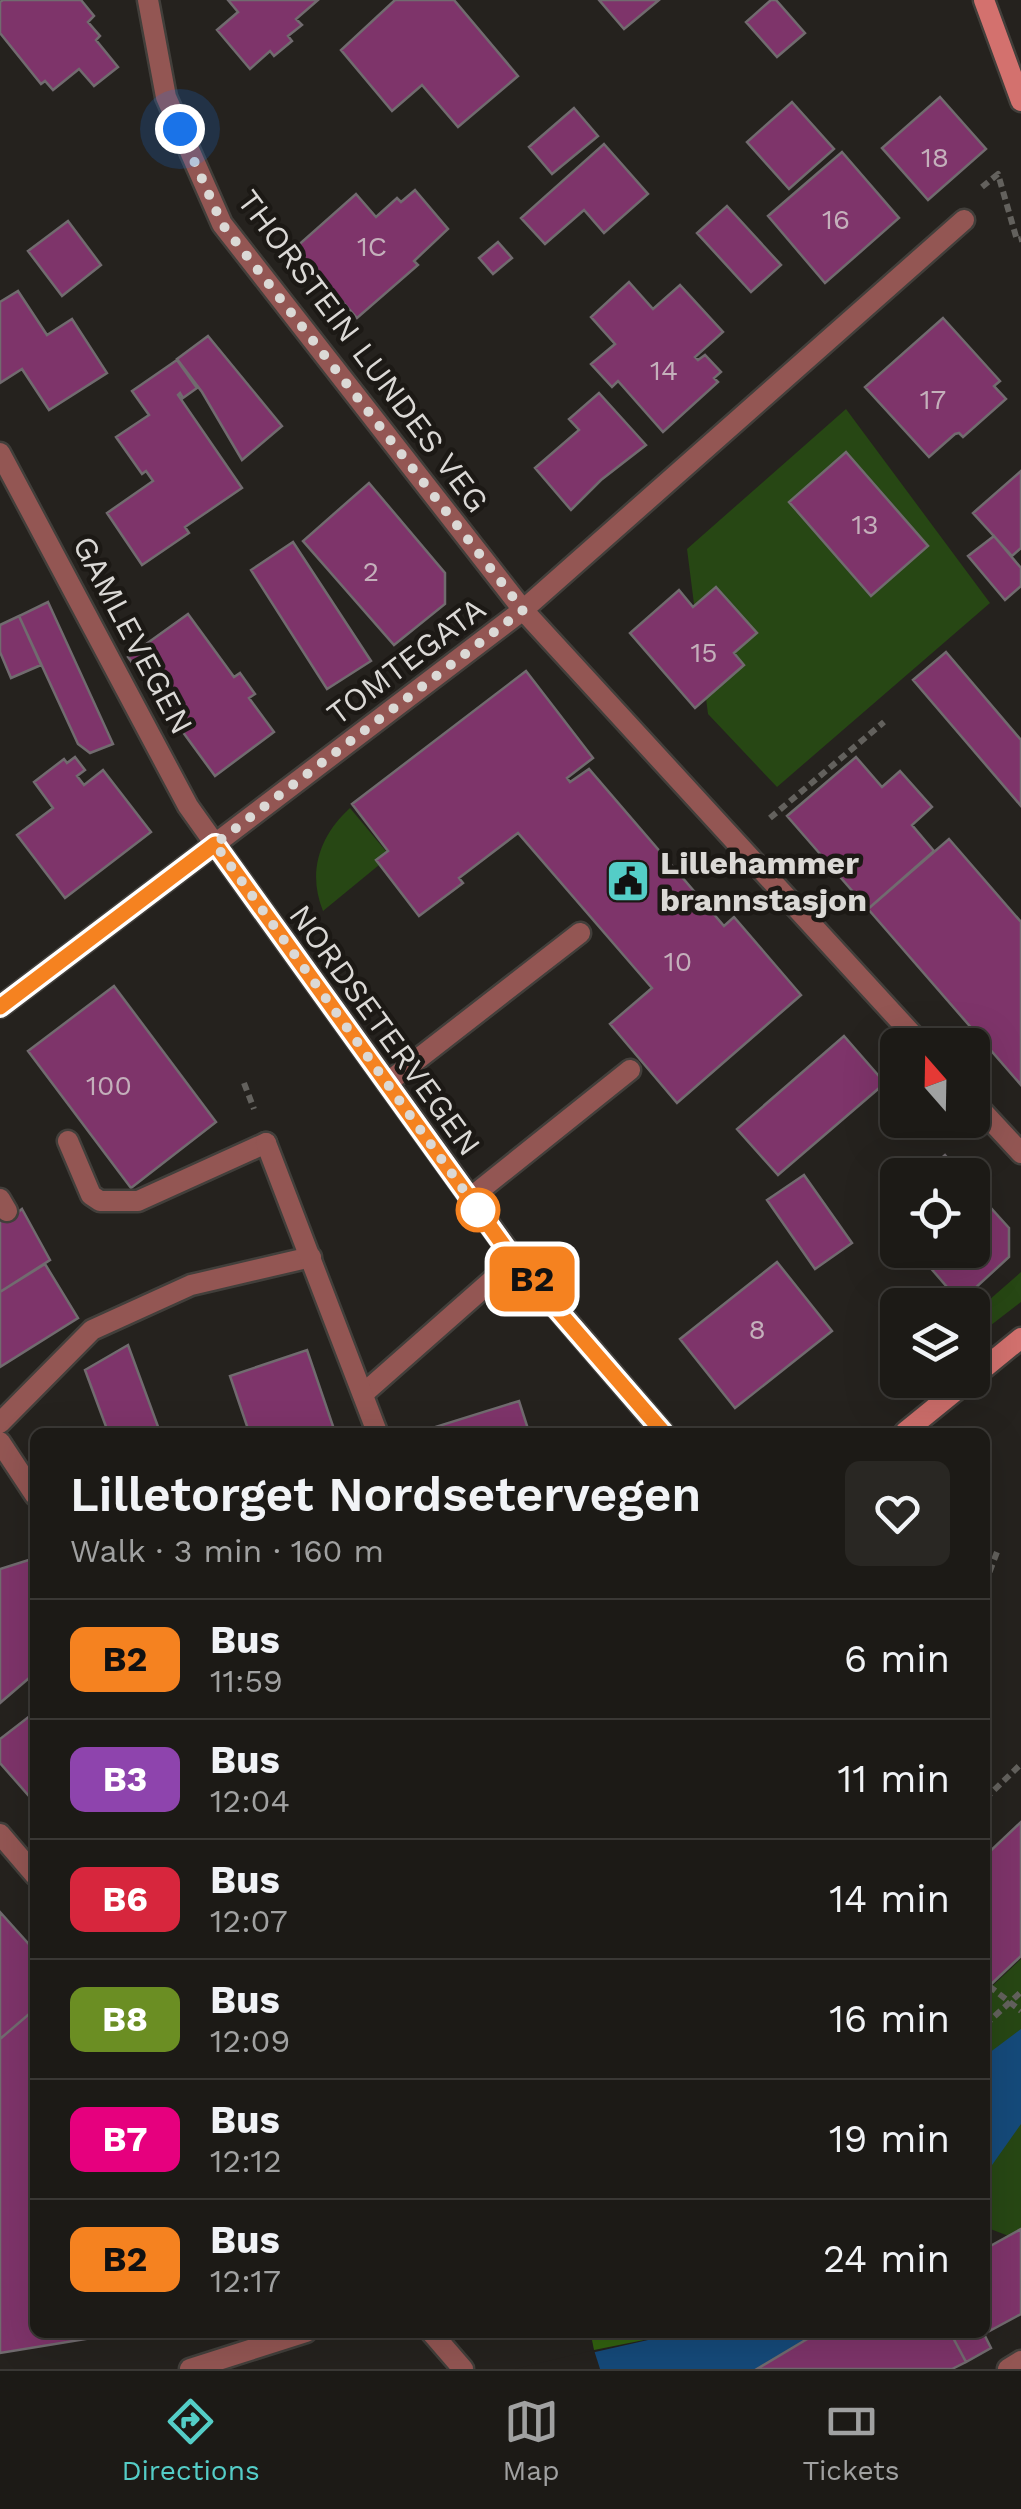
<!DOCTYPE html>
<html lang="en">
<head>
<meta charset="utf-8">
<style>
  :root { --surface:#1c1a16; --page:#292723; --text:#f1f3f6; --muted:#a0a1a1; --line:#3a3835; --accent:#54cdc7 }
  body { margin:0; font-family:"Work Sans",sans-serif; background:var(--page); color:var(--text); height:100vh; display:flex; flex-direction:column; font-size:38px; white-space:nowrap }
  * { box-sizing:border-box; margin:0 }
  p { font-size:32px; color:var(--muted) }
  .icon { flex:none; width:55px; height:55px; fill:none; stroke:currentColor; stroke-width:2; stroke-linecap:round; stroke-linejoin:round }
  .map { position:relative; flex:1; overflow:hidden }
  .details { position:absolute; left:30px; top:1428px; width:960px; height:910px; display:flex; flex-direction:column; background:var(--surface); border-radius:15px; box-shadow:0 10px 40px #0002,0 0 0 2px var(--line) }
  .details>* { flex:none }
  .badge { padding:0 20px; border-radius:15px; font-size:35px; line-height:65px }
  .needle { width:65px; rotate:340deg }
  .tools { position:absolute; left:880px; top:1028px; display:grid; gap:20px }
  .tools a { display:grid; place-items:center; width:110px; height:110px; border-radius:15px; background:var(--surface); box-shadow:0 10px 40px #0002,0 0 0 2px var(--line); font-size:50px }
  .you { position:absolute; width:50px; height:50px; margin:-25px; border:8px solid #fff; border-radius:50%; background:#1a73e8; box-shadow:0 0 0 15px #1a73e833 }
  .map>.badge { position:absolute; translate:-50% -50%; box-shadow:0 0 0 5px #fff }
  .round { display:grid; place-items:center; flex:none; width:105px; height:105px; border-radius:15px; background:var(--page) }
  .overview { display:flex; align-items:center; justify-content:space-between; height:170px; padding:0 40px }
  h1 { font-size:48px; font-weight:600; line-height:75px }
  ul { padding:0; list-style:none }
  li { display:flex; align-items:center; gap:30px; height:120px; padding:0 40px; border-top:2px solid var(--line) }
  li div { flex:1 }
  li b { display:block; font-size:38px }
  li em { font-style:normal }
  li .badge { min-width:110px; font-weight:700; text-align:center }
  .tab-bar { display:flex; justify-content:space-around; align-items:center; height:140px; border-top:2px solid var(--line); background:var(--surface); font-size:28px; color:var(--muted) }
  .tab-bar a { display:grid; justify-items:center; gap:5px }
  .tab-bar .on { color:var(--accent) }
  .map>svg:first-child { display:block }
  .green { fill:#274714 }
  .forest { fill:#326210 }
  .water { fill:#154a7a }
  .pier { fill:#25221e }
  .building { fill:#7e346a; stroke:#716b6f; stroke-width:2.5 }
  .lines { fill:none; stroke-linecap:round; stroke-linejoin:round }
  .lane-casing { stroke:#423f3b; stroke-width:25 }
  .street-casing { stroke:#423f3b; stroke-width:25 }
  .secondary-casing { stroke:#423f3b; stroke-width:25 }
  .path { stroke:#63615d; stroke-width:6; stroke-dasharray:8 5; stroke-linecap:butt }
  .lane { stroke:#935653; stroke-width:20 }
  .street { stroke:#935653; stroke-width:20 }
  .secondary { stroke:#d3716e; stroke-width:20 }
  .line-casing { stroke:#fff; stroke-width:22 }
  .line { stroke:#f58220; stroke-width:15 }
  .walk { stroke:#dbd9d6; stroke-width:10; stroke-dasharray:0 18 }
  .stop-dot { fill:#fff; stroke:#f58220; stroke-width:5 }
  .labels { text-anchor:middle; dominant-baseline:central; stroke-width:9; stroke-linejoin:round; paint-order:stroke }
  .number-label { font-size:28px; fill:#c4b0bb }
  .street-label { font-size:32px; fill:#dbd9d6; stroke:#1c1915 }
  .poi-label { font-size:32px; font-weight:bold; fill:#dbd9d6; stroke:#1c1915; text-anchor:start }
</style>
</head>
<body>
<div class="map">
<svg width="1021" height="2369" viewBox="0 0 1021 2369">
  <rect width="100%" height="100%" fill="#25221e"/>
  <path class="green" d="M846 409 990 603 777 787 708 714 687 549Z
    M350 808 390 856 323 911C307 872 320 835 350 808Z
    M1021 1272V1302L973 1339V1314Z
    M1021 1959V2239L1019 2240 985 2227V1993Z"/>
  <path class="forest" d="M599 2332 679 2333 594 2350 591 2335Z"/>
  <path class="water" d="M1021 2029V2124L985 2175V2056Z
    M679 2333H838L774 2369H520Z"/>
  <path class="pier" d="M594 2350 600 2369H515L527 2366Z"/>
  <path class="building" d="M3 0H81L94 16 88 22 100 36 96 40 118 67 94 86 79 69 53 90 45 81 41 84 0 33V2Z
    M228 0H318L296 19 302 25 288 36 292 41 274 56 270 51 250 69 217 30 238 12Z
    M395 0H454L518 76 458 127 422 85 392 111 341 50Z
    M599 0H659L624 29Z
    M771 0H776L805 33 777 57 746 22Z
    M940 97 986 149 928 200 882 148Z
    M792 102 834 149 789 189 747 142Z
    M574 108 598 136 552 174 529 147Z
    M604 144 648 194 604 233 584 210 545 244 521 218Z
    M842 152 899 218 825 283 768 216Z
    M415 190 448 229 414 261 418 265 357 318 295 248 356 194 376 217 397 198 401 202Z
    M727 206 781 265 751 292 697 233Z
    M68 221 101 265 62 296 28 251Z
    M498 242 512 258 493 274 479 258Z
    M629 282 653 309 680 285 723 332 695 357 698 360 705 355 721 372 714 378 718 382 663 432 618 381 612 387 591 364 615 344 591 317Z
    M18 291 47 335 72 319 107 373 49 410 22 369 0 383V302Z
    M943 318 1000 381 994 386 1006 399 963 437 959 433 955 434 929 457 865 387Z
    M208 336 282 426 242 460 202 392 177 359Z
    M177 360 197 388 183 398 180 393 178 395 242 488 185 527 189 533 142 565 107 513 153 481 146 471 142 474 116 437 149 415 132 391Z
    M599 393 646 445 601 480 571 510 535 468 579 430 569 419Z
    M846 452 928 546 871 596 789 502Z
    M1021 471V548L1012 556 973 513Z
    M369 483 445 573V604L394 645 303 541Z
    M994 536 1021 568V586L1005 600 968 556Z
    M293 542 371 661 327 689 251 570Z
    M716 587 757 633 734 653 744 665 695 708 630 633 679 590 693 607Z
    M48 602 113 744 90 753 78 744 19 616Z
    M188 614 234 677 240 673 255 694 249 698 274 732 215 776 128 657Z
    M19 616 41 665 11 678 0 652V625Z
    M946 652 1021 740V806L913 680Z
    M526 671 593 758 567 778 570 782 589 769 724 926 734 917 801 995 677 1103 610 1024 652 988 518 833 459 878 463 883 419 916 376 860 388 851 352 804Z
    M75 757 85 770 77 776 84 785 103 770 151 832 65 898 17 835 53 808 34 782 64 759 67 763Z
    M856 757 882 787 900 771 932 807 912 825 934 851 868 909 787 816Z
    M949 839 1021 922V1085L868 909Z
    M114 986 216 1122 131 1188 28 1051Z
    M844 1036 885 1083 778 1175 737 1129Z
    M945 1155 962 1175H922Z
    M804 1175 852 1243 815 1269 767 1200Z
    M972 1187 1009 1228V1257L960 1302 915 1250H972Z
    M898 1196V1230L881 1211Z
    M22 1209 50 1260 0 1292V1210L8 1220Z
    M777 1262 832 1331 735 1408 680 1339Z
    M45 1264 78 1318 0 1367V1292Z
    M128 1345 160 1432H108L85 1370Z
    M307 1350 335 1432H249L230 1376Z
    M519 1401 529 1432H433L432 1428Z
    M35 1558V1673L0 1703V1569Z
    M35 1712V1803L0 1763V1739Z
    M1021 1822V1956L985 1990V1856Z
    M0 1912 35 1951V2009L0 2039Z
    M35 2009V2332H97L98 2337 0 2353V2039Z
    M1021 2229V2314L984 2334 991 2348 966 2362 950 2332H985V2249Z
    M819 2332H950L966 2362 952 2369H757Z"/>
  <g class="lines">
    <g class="lane-casing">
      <path id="lane" d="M387 1083 580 933
        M68 1141 91 1195 100 1201H138L266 1143
        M470 1198 630 1070
        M0 1199 7 1211
        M363 1394 515 1260
        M0 1423 92 1330 191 1285 311 1257
        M0 1442 35 1495"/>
    </g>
    <g class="street-casing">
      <path id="street" d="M148 0 166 97 222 224 523 610 922 1045
        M0 453 188 806 215 844 523 610 964 220
        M972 1100 1021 1153
        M266 1143 377 1432
        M0 1834 35 1875
        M431 2332 463 2369
        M190 2369 306 2332
        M1008 2369 1021 2361"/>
    </g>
    <g class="secondary-casing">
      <path id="secondary" d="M984 0 1021 101
        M0 1007 215 844 515 1260 663 1432
        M972 1378 1021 1338
        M905 1432 969 1380"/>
    </g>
    <path class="path" d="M982 187 998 174 1017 240 1021 239
      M770 818 884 722
      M244 1083 254 1109
      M985 1584 997 1552
      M985 1799 1021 1764
      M989 1986 1021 2011
      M985 2025 1021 1992"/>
    <use href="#lane" class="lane"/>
    <use href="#street" class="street"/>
    <use href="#secondary" class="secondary"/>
  </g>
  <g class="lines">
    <g class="line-casing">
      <path id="line" d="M0 1007 215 844 514 1260 663 1432"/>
    </g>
    <use href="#line" class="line"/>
    <path class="walk" d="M180 129 222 224 523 610 215 844 478 1210"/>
  </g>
  <defs>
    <g id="civic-square" transform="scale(2.25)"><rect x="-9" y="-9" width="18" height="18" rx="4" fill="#54cdc7" stroke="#1c1915"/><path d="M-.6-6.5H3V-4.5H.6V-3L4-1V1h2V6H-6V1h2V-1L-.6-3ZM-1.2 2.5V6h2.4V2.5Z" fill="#111"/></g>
  </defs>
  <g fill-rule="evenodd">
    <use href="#civic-square" x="628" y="881"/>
  </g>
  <circle class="stop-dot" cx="478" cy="1210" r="20"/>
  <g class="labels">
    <g class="number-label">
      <text x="935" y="157">18</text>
      <text x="836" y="219">16</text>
      <text x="372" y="246">1C</text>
      <text x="664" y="370">14</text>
      <text x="933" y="399">17</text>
      <text x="865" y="524">13</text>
      <text x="371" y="571">2</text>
      <text x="704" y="652">15</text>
      <text x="678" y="961">10</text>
      <text x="109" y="1085">100</text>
      <text x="757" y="1329">8</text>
    </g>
    <g class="street-label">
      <text transform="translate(363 351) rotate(53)">THORSTEIN LUNDES VEG</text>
      <text transform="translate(133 635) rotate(62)">GAMLEVEGEN</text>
      <text transform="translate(406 661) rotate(-37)">TOMTEGATA</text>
      <text transform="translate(385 1030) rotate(54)">NORDSETERVEGEN</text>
    </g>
    <g class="poi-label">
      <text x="660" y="863">Lillehammer<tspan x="660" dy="37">brannstasjon</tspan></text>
    </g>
  </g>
</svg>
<div class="tools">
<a><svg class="needle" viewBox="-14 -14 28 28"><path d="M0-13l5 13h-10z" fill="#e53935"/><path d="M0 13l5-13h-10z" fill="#a0a1a1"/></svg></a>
<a><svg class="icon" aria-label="locate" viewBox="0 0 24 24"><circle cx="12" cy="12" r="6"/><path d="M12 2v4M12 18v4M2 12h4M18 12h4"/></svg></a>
<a><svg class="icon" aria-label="layers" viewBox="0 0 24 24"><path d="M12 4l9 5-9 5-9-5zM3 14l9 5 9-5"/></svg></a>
</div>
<div class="you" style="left:180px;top:129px"></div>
<b class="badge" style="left:532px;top:1279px;background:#f58220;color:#111">B2</b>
<section class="details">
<div class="overview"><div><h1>Lilletorget Nordsetervegen</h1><p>Walk · 3 min · 160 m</p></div><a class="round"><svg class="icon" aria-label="heart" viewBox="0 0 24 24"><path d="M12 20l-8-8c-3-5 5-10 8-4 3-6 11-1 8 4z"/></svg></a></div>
<ul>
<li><span class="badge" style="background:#f58220;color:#111">B2</span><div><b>Bus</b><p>11:59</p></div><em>6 min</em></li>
<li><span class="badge" style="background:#8e44ad;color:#fff">B3</span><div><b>Bus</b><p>12:04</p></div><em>11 min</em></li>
<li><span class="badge" style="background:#d7263d;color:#fff">B6</span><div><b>Bus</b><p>12:07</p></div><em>14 min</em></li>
<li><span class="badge" style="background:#6b8e23;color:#fff">B8</span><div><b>Bus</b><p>12:09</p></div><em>16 min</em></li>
<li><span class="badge" style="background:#e6007e;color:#fff">B7</span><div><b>Bus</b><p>12:12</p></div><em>19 min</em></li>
<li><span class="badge" style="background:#f58220;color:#111">B2</span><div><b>Bus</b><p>12:17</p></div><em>24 min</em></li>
</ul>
</section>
</div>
<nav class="tab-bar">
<a class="on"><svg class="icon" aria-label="directions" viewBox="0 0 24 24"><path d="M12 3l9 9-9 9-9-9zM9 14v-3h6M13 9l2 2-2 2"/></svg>Directions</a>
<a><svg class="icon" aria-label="map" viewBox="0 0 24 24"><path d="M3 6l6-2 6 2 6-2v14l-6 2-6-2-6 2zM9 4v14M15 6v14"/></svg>Map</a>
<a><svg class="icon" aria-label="tickets" viewBox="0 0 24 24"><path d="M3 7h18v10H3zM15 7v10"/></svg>Tickets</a>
</nav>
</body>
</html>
